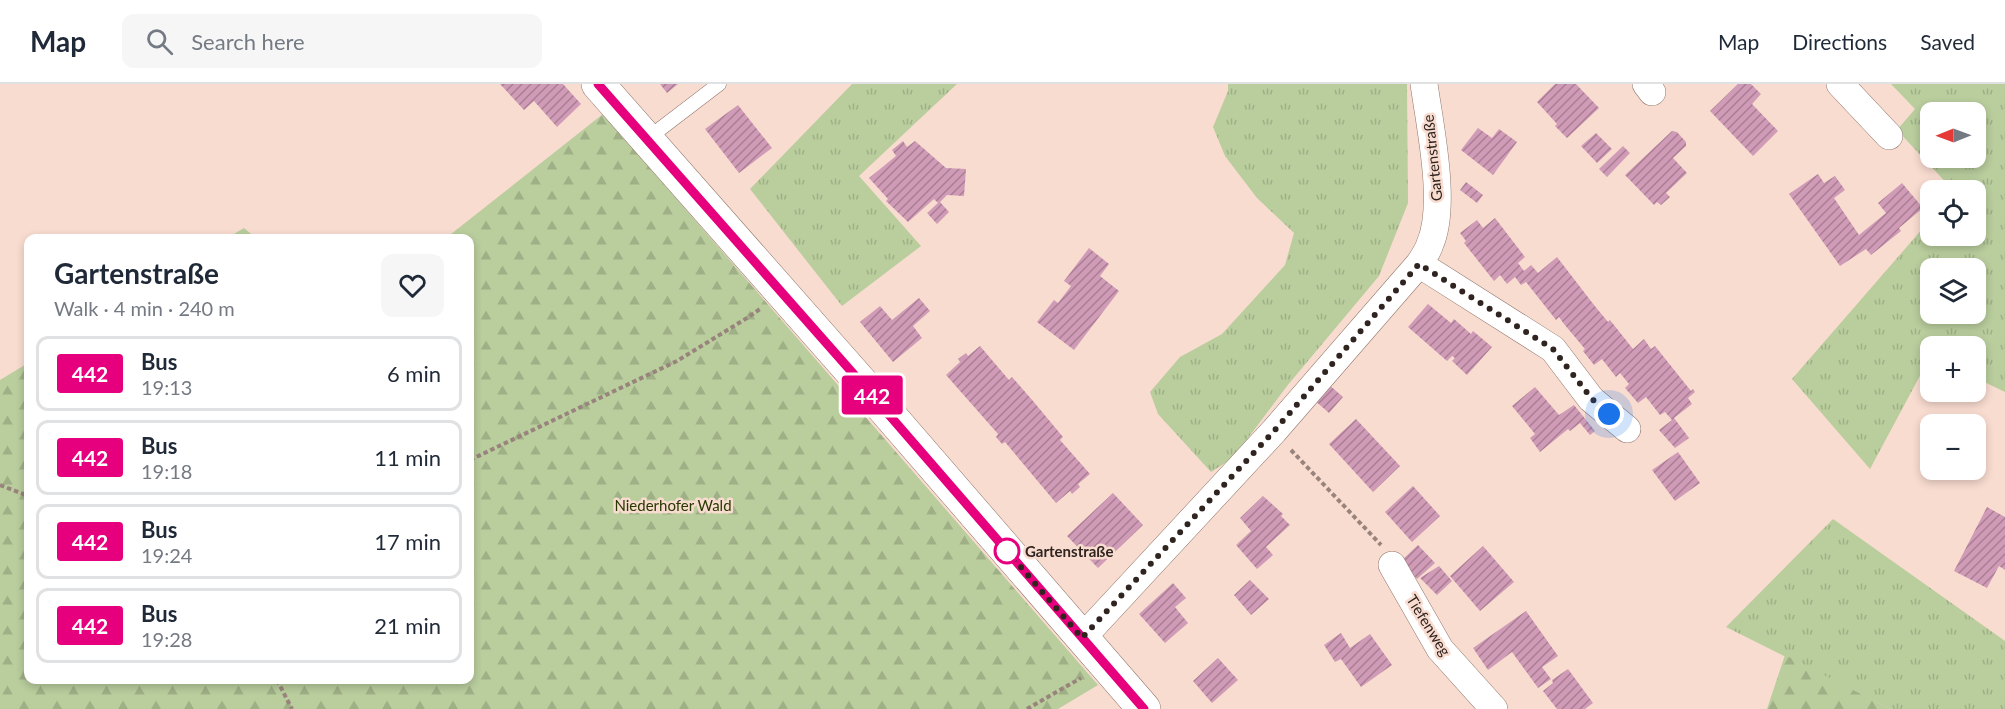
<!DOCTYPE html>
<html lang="en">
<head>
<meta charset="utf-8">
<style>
  :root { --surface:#fff; --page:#f6f6f7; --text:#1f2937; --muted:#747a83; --line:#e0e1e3 }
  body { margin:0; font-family:Lato,sans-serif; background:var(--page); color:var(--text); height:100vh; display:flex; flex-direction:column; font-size:22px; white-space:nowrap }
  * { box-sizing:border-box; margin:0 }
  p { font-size:20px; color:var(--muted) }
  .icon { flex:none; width:33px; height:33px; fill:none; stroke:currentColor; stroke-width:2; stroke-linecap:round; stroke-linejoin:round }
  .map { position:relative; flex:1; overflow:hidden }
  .details { position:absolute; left:24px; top:150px; width:450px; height:450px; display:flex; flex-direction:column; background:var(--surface); border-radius:12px; box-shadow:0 3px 9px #0003 }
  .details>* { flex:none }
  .badge { padding:0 12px; border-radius:4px; font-size:21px; line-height:39px }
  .needle { width:39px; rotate:269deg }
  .fabs { position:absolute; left:1920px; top:18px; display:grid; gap:12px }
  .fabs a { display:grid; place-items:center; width:66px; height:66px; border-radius:12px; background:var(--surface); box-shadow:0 3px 9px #0003; font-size:30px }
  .you { position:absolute; width:30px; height:30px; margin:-15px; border:4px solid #fff; border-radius:50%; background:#1a73e8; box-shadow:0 0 0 9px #1a73e833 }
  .map>.badge { position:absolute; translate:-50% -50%; box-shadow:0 0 0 3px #fff }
  .round { display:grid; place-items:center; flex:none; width:63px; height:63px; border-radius:12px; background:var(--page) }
  .summary { display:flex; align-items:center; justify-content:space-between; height:102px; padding:0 30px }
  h1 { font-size:28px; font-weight:700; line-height:45px }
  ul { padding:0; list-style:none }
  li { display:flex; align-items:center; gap:18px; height:75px; margin:0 12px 9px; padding:0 18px; border:3px solid var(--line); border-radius:12px }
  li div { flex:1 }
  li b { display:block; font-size:22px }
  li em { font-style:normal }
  li .badge { min-width:66px; font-weight:700; text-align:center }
  header { display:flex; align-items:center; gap:36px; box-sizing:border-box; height:84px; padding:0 30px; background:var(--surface); border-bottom:2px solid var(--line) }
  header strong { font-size:28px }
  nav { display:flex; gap:33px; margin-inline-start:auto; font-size:21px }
  .search { width:420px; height:54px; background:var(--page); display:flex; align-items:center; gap:15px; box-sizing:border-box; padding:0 21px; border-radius:12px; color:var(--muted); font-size:22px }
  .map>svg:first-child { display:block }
  .grass { fill:url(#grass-tufts); fill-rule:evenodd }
  .forest { fill:url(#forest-firs) }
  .building { fill:url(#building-hatch) }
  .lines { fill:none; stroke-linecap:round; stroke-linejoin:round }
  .service-casing { stroke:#91776d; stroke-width:15 }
  .minor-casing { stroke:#91776d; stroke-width:28 }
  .secondary-casing { stroke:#91776d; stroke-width:34 }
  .path { stroke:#98847c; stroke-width:4; stroke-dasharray:4.5 3; stroke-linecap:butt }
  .service { stroke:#fff; stroke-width:14 }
  .minor { stroke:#fff; stroke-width:27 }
  .secondary { stroke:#fff; stroke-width:33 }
  .line-casing { stroke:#fff; stroke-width:14 }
  .line { stroke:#e6007e; stroke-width:9 }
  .walk { stroke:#2f2420; stroke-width:6; stroke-dasharray:0 10.8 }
  .stop-dot { fill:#fff; stroke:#e6007e; stroke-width:3 }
  .labels { text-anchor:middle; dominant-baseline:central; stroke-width:5; stroke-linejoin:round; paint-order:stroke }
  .street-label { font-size:15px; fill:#2f2420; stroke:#f9dcd0 }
  .park-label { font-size:15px; fill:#273900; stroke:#f9dcd0 }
  .stop-label { font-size:15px; font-weight:bold; fill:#2f2420; stroke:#f9dcd0; text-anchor:start }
</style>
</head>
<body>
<header>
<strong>Map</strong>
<div class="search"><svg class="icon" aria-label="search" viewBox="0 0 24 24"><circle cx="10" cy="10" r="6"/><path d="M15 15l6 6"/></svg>Search here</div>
<nav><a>Map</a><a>Directions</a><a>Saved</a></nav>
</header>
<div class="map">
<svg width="2005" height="625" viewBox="0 0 2005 625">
  <defs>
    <pattern id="grass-tufts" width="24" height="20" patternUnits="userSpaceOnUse" patternTransform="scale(1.5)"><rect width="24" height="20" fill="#b9cd9d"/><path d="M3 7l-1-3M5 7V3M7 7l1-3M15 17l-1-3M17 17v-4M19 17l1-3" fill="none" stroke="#9fb087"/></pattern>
    <pattern id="forest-firs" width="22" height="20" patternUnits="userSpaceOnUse" patternTransform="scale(1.5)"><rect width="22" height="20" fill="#b9cd9d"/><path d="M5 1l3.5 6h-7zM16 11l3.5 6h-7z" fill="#9fb087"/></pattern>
    <pattern id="building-hatch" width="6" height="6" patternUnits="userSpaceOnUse" patternTransform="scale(1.5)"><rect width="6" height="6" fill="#d09bb7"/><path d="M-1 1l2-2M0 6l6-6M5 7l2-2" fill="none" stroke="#a97e94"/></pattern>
  </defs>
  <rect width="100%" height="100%" fill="#f9dcd0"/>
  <path class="grass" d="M852 0H957L859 92 921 162 842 222 750 105Z
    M1228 0H1407L1408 119 1379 192 1287 302 1233 374 1211 388 1158 330 1150 308 1180 273 1222 250 1285 181 1294 149 1257 114 1225 72 1213 43 1228 7Z
    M1891 0H2005V308L1976 294V262H1930V273L1870 385 1792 295 1930 136V152H1976V106H1953L1897 46 1915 25ZM1930 28H1976V74H1930ZM1930 184H1976V230H1930Z
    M1833 435 2005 557V625H1890L1726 543Z"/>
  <path class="forest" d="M603 30 1098 601 1058 625H0V296L28 279V596H470V154H446Z
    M244 144 256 154H227Z
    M1785 571 1890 625H1767Z"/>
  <path class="building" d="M500 0H563L581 20 557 43 534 17 524 26Z
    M660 0H678L667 9Z
    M1555 0H1576L1599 24 1567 54 1555 42 1557 40 1537 18Z
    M1738 0H1751L1761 10 1752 20 1778 47 1753 72 1710 27Z
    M738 21 772 64 739 89 705 45Z
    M1478 44 1492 54 1499 45 1517 58 1493 91 1461 66Z
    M1672 47 1677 48 1686 58V62L1673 74 1687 89 1666 109 1670 113 1661 121 1657 118 1654 121 1625 91Z
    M1596 49 1612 65 1597 79 1581 62Z
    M903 57 907 63 915 57 946 84 966 85 964 112 947 111 940 118 949 128 937 140 927 129 938 119 934 115 908 138 886 117 888 115 869 94 896 72 892 66Z
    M1623 62 1630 69 1607 93 1599 85Z
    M1818 90 1824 99 1835 92 1845 106 1834 114 1859 151 1886 129 1878 119 1902 99 1923 124 1899 144 1901 147 1871 171 1866 165 1840 182 1789 110Z
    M1466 98 1483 111 1477 119 1460 106Z
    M1495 134 1525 173 1518 179 1524 187 1531 181 1538 189 1557 173 1594 221 1608 238 1610 236 1633 265 1644 255 1651 265 1655 262 1691 307 1693 305 1695 308 1688 314 1692 320 1674 334 1689 354 1675 364 1659 346 1672 336 1665 328 1660 331 1646 313 1638 319 1625 304 1629 300 1620 289 1616 293 1602 275 1594 281 1583 267 1585 265 1564 240 1559 233 1556 236 1526 198 1521 201 1515 193 1507 200 1500 191 1494 197 1464 159 1466 157 1460 149 1477 136 1483 144Z
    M1089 164 1109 180 1100 192 1119 207 1074 266 1037 238 1054 216 1058 219 1071 202 1064 197Z
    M919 214 930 227 913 242 922 254 893 278 860 238 880 222 892 236Z
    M1428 220 1451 239 1454 235 1471 250 1473 247 1492 263 1467 291 1452 277 1455 274 1452 272 1447 277 1408 243Z
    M980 262 1009 296 1012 293 1033 317 1063 353 1060 356 1090 390 1078 400 1080 403 1072 410 1070 407 1056 419 1005 358 1002 360 996 353 998 350 946 291 960 278 958 275 966 269 968 272Z
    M1327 299 1343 313 1329 329 1313 315Z
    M1535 303 1559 331 1574 321 1595 347 1590 351 1580 339 1570 347 1568 345 1540 368 1530 354 1535 350 1512 322Z
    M1356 335 1400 382 1373 408 1329 360Z
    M1678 368 1700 399 1675 417 1652 386Z
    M1413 402 1440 432 1412 458 1385 428Z
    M1113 409 1143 441 1098 484 1067 452Z
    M1263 412 1283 430 1281 432 1290 441 1266 463 1273 471 1257 485 1236 461 1251 447 1240 434Z
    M1987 423 2005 433V486L1999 482 1987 504 1954 487Z
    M1418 461 1435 479 1417 495 1401 477Z
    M1483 462 1514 498 1480 527 1450 492Z
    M1439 482 1452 497 1437 511 1420 494Z
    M1250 496 1269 515 1251 531 1234 511Z
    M1173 499 1186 514 1175 523 1188 539 1165 559 1139 530Z
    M1526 527 1558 572 1542 583 1551 595 1538 604 1512 568 1488 586 1473 564Z
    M1341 549 1350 564 1370 550 1392 581 1361 603 1341 575 1335 578 1324 561Z
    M1218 574 1238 596 1212 619 1193 597Z
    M1568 585 1593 619 1585 625H1557L1543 607 1553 599 1552 596Z"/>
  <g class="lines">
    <g class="service-casing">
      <path id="service" d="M647 55 719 0"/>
    </g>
    <g class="minor-casing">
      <path id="minor" d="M1646 0 1652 8
        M1840 0 1889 52
        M1419 180 1553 265 1591 315 1627 345
        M1392 481 1440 565 1494 625
        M1082 554 1274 347 1419 180C1423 174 1428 167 1430 160 1447 121 1430 43 1424 0"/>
    </g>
    <g class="secondary-casing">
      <path id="secondary" d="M598 0 873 312 1144 625"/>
    </g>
    <path class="path" d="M1291 366 1381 461
      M470 376 677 277 747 234 760 225
      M0 401 28 412
      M277 596 292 625
      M1027 625 1081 594"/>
    <use href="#service" class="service"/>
    <use href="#minor" class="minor"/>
    <use href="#secondary" class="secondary"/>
  </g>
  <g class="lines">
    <g class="line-casing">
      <path id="line" d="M598 0 858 295 1144 625"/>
    </g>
    <use href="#line" class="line"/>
    <path class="walk" d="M1007 467 1082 554 1274 347 1419 180 1553 265 1592 315 1609 330"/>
  </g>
  <circle class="stop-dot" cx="1007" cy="467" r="12"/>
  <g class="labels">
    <g class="street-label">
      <text transform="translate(1432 74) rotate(-96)">Gartenstraße</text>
      <text transform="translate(1429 541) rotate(58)">Tiefenweg</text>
    </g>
    <g class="park-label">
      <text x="673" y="421">Niederhofer Wald</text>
    </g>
    <g class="stop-label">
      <text x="1025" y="467">Gartenstraße</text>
    </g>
  </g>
</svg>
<div class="fabs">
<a><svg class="needle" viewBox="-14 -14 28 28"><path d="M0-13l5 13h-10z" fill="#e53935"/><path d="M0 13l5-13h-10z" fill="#747a83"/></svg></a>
<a><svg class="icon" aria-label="locate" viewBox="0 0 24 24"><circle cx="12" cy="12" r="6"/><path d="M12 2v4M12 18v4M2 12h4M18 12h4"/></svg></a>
<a><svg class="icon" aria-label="layers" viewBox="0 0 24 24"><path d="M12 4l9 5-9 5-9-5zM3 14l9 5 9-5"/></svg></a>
<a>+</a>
<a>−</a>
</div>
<div class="you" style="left:1609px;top:330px"></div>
<b class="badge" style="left:872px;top:311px;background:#e6007e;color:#fff">442</b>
<section class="details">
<div class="summary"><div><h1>Gartenstraße</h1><p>Walk · 4 min · 240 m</p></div><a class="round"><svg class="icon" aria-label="heart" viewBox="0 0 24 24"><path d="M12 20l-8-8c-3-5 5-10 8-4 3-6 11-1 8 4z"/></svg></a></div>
<ul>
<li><span class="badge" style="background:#e6007e;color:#fff">442</span><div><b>Bus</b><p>19:13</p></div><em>6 min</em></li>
<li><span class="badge" style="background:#e6007e;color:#fff">442</span><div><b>Bus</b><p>19:18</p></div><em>11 min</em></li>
<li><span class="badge" style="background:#e6007e;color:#fff">442</span><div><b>Bus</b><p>19:24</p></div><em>17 min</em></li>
<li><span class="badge" style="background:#e6007e;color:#fff">442</span><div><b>Bus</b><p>19:28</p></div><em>21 min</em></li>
</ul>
</section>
</div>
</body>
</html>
